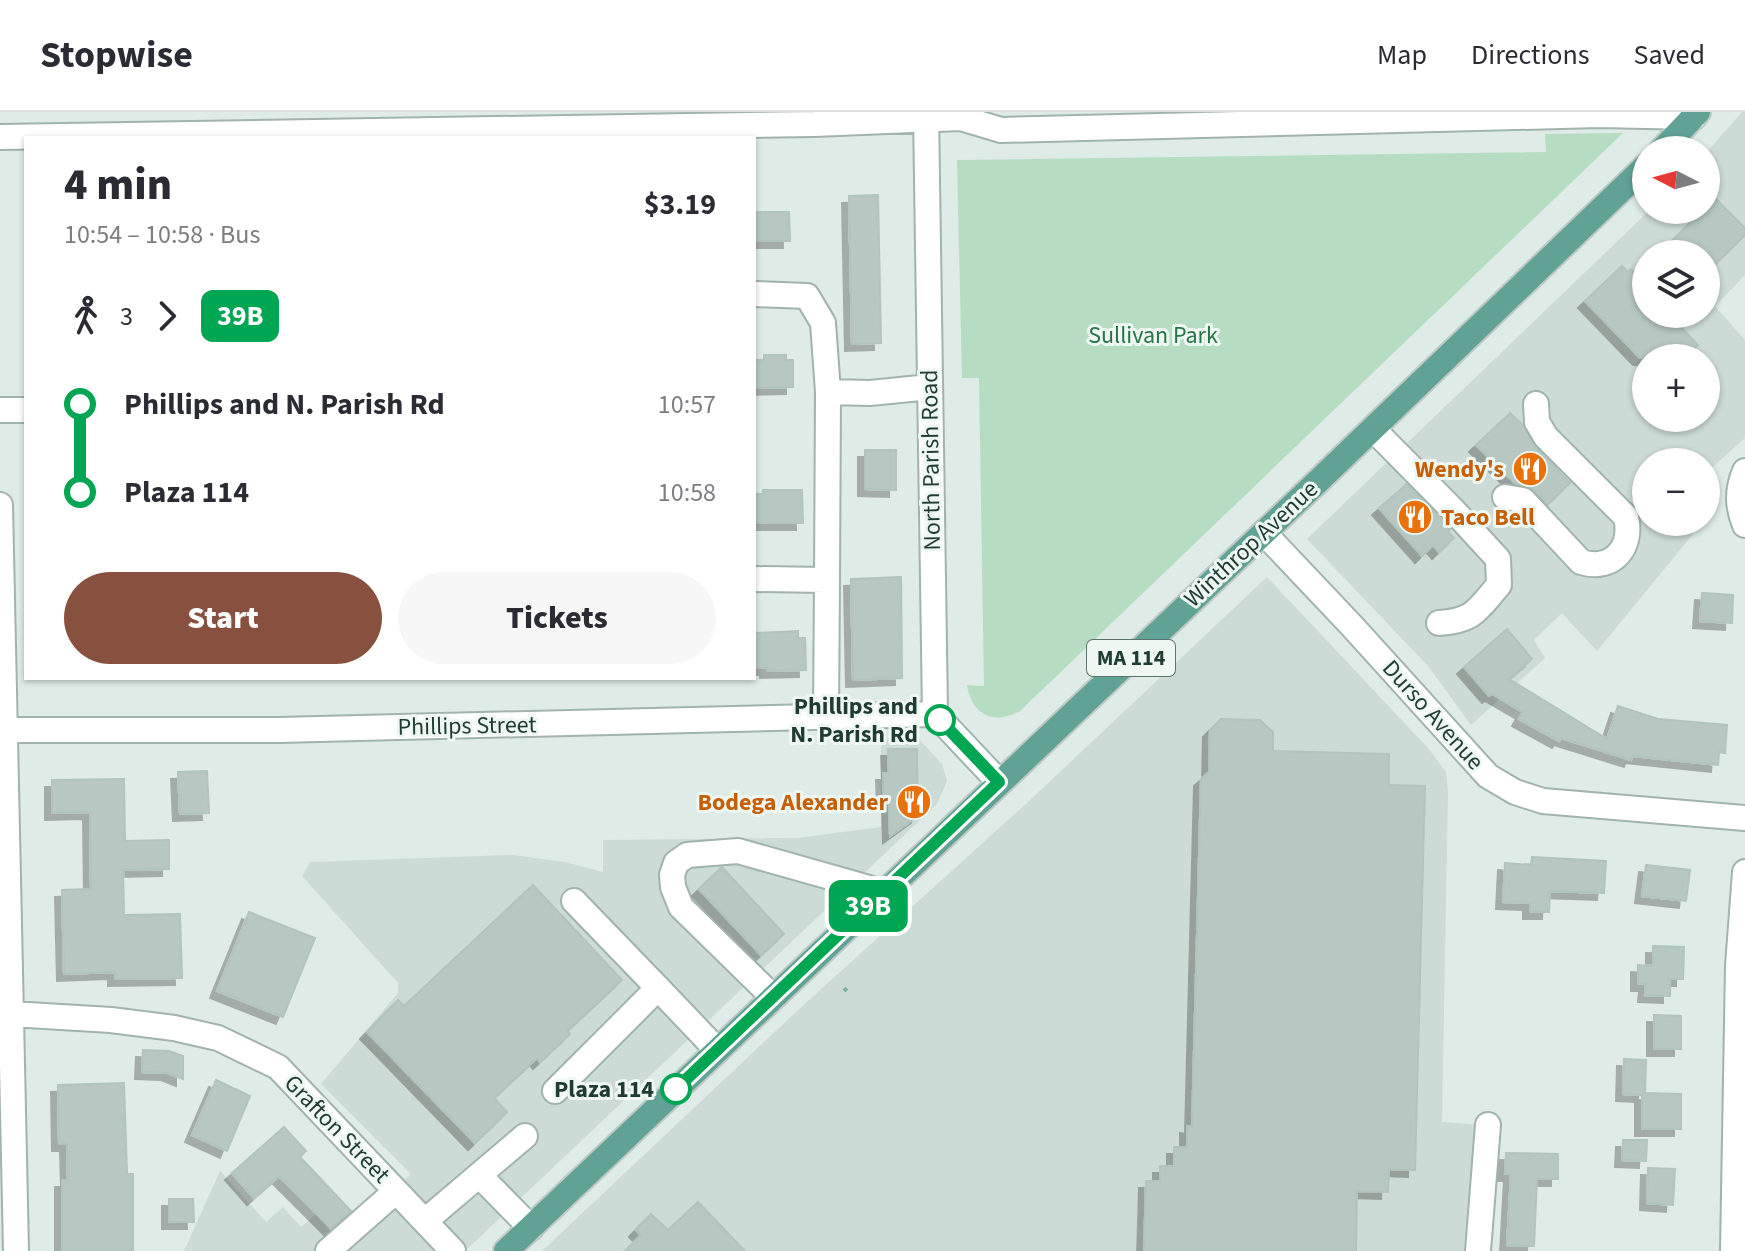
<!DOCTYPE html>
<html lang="en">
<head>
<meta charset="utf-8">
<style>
  :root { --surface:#fff; --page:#f7f7f7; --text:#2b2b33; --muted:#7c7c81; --line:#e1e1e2; --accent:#88503f }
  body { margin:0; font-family:"Source Sans 3",sans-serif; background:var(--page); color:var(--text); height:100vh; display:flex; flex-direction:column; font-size:30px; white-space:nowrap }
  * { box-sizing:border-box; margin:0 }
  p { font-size:26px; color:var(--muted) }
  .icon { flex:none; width:44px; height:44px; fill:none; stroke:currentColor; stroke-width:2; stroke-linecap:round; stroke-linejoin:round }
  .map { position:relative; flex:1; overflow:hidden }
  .panel { position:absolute; left:24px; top:24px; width:732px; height:544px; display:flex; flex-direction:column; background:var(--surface); border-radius:0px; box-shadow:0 2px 6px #0004 }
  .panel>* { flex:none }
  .badge { padding:0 16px; border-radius:12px; font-size:28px; line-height:52px }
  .needle { width:52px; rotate:276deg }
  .controls { position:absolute; left:1632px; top:24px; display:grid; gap:16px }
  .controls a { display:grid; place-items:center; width:88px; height:88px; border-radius:50%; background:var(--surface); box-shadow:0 2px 6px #0004; font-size:40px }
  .map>.badge { position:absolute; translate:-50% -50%; box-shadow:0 0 0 4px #fff }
  .legs { display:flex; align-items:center; gap:12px; height:88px; padding:0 40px; font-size:26px }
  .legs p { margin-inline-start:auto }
  .head { display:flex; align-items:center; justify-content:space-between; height:136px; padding:0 40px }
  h1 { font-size:44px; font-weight:800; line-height:60px }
  .cta { display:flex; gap:16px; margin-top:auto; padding:16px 40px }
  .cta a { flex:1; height:92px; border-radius:48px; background:var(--accent); color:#fff; font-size:32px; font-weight:800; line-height:92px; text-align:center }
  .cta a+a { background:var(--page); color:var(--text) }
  ul { padding:0 40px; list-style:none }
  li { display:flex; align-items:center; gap:28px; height:88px; font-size:30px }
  li i { display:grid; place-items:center; width:12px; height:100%; margin:0 10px; background:currentColor }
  li i::after { content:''; width:20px; height:20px; margin:-10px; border:6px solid; border-radius:50%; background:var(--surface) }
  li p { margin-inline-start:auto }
  li:first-child i { background:linear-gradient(#0000 50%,currentColor 0) }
  li:last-child i { background:linear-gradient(currentColor 50%,#0000 0) }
  header { display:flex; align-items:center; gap:48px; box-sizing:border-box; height:112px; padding:0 40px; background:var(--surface); border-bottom:2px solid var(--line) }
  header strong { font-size:38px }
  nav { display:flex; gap:44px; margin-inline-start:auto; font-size:28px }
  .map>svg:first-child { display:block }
  .built { fill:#ccdbd5; fill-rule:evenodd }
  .green { fill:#b6ddc2 }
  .building { fill:#b7c8c2; stroke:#b1c4bd; stroke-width:2; filter:url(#shadow) }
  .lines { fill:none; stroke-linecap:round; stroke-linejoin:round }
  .minor-casing { stroke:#a1b3ad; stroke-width:28 }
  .major-casing { stroke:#c0c8c6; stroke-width:28 }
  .path { stroke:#7db0a2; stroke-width:4; stroke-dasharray:4 6; stroke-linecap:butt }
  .minor { stroke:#fff; stroke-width:24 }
  .major { stroke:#60a394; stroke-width:24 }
  .line-1-casing { stroke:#fff; stroke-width:18 }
  .line-1 { stroke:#00a651; stroke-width:12 }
  .stop-1-dot { fill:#fff; stroke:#00a651; stroke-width:4 }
  .labels { text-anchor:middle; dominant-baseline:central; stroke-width:6; stroke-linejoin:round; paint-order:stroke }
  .shield { fill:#eff7f3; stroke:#5d736d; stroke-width:2 }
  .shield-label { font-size:22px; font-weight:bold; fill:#1f3b34 }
  .park-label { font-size:24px; fill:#277447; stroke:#eff7f3 }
  .street-label { font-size:24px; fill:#1f3b34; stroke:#eff7f3 }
  .food-label { font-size:24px; font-weight:bold; fill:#c56008; stroke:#eff7f3; text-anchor:end }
  .stop-label { font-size:24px; font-weight:bold; fill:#1f3b34; stroke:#eff7f3; text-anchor:end }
</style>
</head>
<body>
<header>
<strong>Stopwise</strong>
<nav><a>Map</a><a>Directions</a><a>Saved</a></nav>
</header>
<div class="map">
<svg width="1745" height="1139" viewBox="0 0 1745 1139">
  <defs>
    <filter id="shadow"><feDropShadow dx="-7" dy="7" stdDeviation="0" flood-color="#0004"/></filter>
  </defs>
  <rect width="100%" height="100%" fill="#deebe6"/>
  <path class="built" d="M1742 0H1745V163L1715 194 1745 228V326L1706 361V350H1646V410H1695L1698 416 1597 539 1562 501 1534 528 1545 546 1471 613 1428 554 1307 427 1650 98H1706V41ZM1646 142H1706V202H1646ZM1646 246H1706V306H1646Z
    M1267 465 1428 636 1446 660 1448 679 1442 1010 1488 1013 1475 1139H542L798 898 1028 690Z
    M881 626 919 627 942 652 947 669 937 692 465 1139H184L220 1059 266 1110 283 1095 301 1115 316 1102 337 1127 411 1062 321 972 398 881V871L302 764 310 750 513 743 565 750 603 760V728L798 726 881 715Z"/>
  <path class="green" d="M1623 21 1020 599C994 614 971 602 967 573L984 574 979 266H962L957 48 1546 40 1545 22Z"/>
  <path class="building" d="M878 83 881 231 852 232 849 84Z
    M1715 86 1745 116V123L1706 161V142H1659L1703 98H1706Z
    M754 100H789L790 129H754Z
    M1622 154 1628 160 1631 157 1646 173V202H1668L1698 233 1685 246H1640L1585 189Z
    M764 243H786V248H793V275L754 276V248H764Z
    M1510 301 1523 313 1535 335 1570 371 1548 392 1533 377 1515 371 1476 333Z
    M865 338H896V378L865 377Z
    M1407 372 1450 417 1448 420 1454 426 1439 440 1433 433 1422 444 1379 396Z
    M763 378H802L803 411H754V382H763Z
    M901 465 902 566 853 568 851 467Z
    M1702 481 1733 483 1732 511 1700 509Z
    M1507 517 1532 547 1509 567 1607 627 1618 594 1658 607 1727 613 1725 641 1719 640 1718 653 1632 644 1631 648 1561 626 1559 629 1519 607 1523 600 1492 582 1489 584 1464 555Z
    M798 519V526H805L806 558 767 559V556H754V521Z
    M1221 607 1260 608 1273 620V639L1389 642V673L1425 674 1415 1058 1389 1057 1388 1080 1357 1079 1356 1139H1144L1146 1069H1160V1054H1174V1035H1187V1014L1192 1015 1201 667 1209 660 1210 618Z
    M888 637H917L918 704 890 724 889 688H884L883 661H889Z
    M207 659 209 701 180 702 178 660Z
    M124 667 125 729 169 728V757L123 758 124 803 180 802 182 866 115 867V860L64 862 62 778 91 777 90 700 52 701V668Z
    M1532 745 1606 749 1604 781 1550 779 1549 800H1530V791L1503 790 1505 751 1531 753Z
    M1646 753 1690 758 1686 789 1642 784Z
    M722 755 784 822 761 843 699 777Z
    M533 773 622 868 567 919 570 922 540 950 537 946 494 986 507 1000 475 1031 367 920 398 888 404 894Z
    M249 800 315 826 283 905 217 879Z
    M1653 834 1684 835 1683 867H1670V884L1645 883 1646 872H1638V853L1653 854Z
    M1654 903 1681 904V937H1654Z
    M143 938 169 939 183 944V967L168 961 142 960Z
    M1624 947 1646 948 1645 981 1681 982V1017H1642V983L1623 982Z
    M216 968 250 984 227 1039 192 1023Z
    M124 971 127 1062H133V1139H62V1068H68L67 1032H59L58 973Z
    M284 1015 306 1039 300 1045 351 1099 331 1116 279 1064 254 1086 232 1061Z
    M1623 1028H1647L1646 1049 1622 1048Z
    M1506 1041 1558 1042V1067H1537L1534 1134 1507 1133 1511 1062H1505Z
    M1648 1056 1675 1057 1673 1093 1647 1091Z
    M169 1087H193L194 1110H169Z
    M698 1090 745 1139H625L641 1123 636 1118 651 1102 668 1118Z"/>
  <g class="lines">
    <g class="minor-casing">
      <path id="minor" d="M926 0 935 602 999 670
        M0 25 814 12 961 6 1001 18 1599 3 1694 5
        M754 182 807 184 823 211 828 280 870 281 930 275
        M0 298H26
        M1373 317 1454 399 1498 447 1499 473C1477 498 1474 509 1439 511
        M1745 359C1737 378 1737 394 1745 413
        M1505 385 1523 388 1581 450C1613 460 1633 435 1626 405L1546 325 1537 310 1536 292
        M0 393 16 1139
        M1264 421 1352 514 1488 664 1515 680 1543 689 1745 706
        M754 467 827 468 826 604
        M827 468 828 280
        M0 618H279L935 602
        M658 876 717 938
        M773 885 681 795 673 775 672 763 676 751 687 743 738 739 883 780
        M11 902 111 908 174 916 218 926 278 955 453 1139
        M555 979 658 876 574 789
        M479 1063 531 1116
        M425 1109 525 1024
        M328 1139 396 1079
        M1478 1139 1488 1013
        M1733 1139 1738 854 1745 760"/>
    </g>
    <g class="major-casing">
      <path id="major" d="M1662 38 1698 0
        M506 1139 1311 376 1646 54"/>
    </g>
    <path class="path" d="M844 879 851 872"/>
    <use href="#minor" class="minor"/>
    <use href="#major" class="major"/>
  </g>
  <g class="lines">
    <g class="line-1-casing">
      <path id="line-1" d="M676 977 999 670 940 608"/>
    </g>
    <use href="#line-1" class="line-1"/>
  </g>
  <defs>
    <g id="restaurant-disc" transform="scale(1.8)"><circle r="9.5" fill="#e8710a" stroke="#eff7f3"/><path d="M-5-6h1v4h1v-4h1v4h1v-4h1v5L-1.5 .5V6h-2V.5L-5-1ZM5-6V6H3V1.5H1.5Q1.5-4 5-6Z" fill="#fff"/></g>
  </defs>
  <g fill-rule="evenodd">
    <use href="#restaurant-disc" x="1530" y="357"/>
    <use href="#restaurant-disc" x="1415" y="405"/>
    <use href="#restaurant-disc" x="914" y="690"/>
  </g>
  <g class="stop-1-dot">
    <circle cx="940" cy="608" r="14"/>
    <circle cx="676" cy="977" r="14"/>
  </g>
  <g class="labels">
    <rect class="shield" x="1087" y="528" width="88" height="36" rx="6"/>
    <g class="shield-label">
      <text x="1131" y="546">MA 114</text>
    </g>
    <g class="park-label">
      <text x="1153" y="223">Sullivan Park</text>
    </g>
    <g class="street-label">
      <text transform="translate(931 348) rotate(-91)">North Parish Road</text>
      <text transform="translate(1251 432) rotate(-43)">Winthrop Avenue</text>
      <text transform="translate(1433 603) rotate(48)">Durso Avenue</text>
      <text transform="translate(467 614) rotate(-1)">Phillips Street</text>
      <text transform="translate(337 1017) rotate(46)">Grafton Street</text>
    </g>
    <g class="food-label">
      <text x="1504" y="357">Wendy's</text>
      <text x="1441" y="405" text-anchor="start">Taco Bell</text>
      <text x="888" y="690">Bodega Alexander</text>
    </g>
    <g class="stop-label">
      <text x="918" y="594">Phillips and<tspan x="918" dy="28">N. Parish Rd</tspan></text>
      <text x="654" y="977">Plaza 114</text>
    </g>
  </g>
</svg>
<div class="controls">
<a><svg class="needle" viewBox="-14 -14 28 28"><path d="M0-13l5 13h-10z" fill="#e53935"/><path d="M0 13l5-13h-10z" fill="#7c7c81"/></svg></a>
<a><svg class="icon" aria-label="layers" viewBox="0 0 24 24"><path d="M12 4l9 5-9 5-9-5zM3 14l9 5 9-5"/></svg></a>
<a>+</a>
<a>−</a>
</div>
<b class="badge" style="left:868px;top:794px;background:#00a651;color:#fff">39B</b>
<section class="panel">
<div class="head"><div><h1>4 min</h1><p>10:54 – 10:58 · Bus</p></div><b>$3.19</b></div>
<div class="legs"><svg class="icon" aria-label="walk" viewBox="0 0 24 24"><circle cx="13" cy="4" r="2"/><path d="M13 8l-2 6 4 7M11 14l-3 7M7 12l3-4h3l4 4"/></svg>3<svg class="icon" aria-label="forward" viewBox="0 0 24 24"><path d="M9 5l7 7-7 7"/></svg><b class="badge" style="background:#00a651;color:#fff">39B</b></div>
<ul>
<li><i style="color:#00a651"></i><b>Phillips and N. Parish Rd</b><p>10:57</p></li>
<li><i style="color:#00a651"></i><b>Plaza 114</b><p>10:58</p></li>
</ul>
<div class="cta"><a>Start</a><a>Tickets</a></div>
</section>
</div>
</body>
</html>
